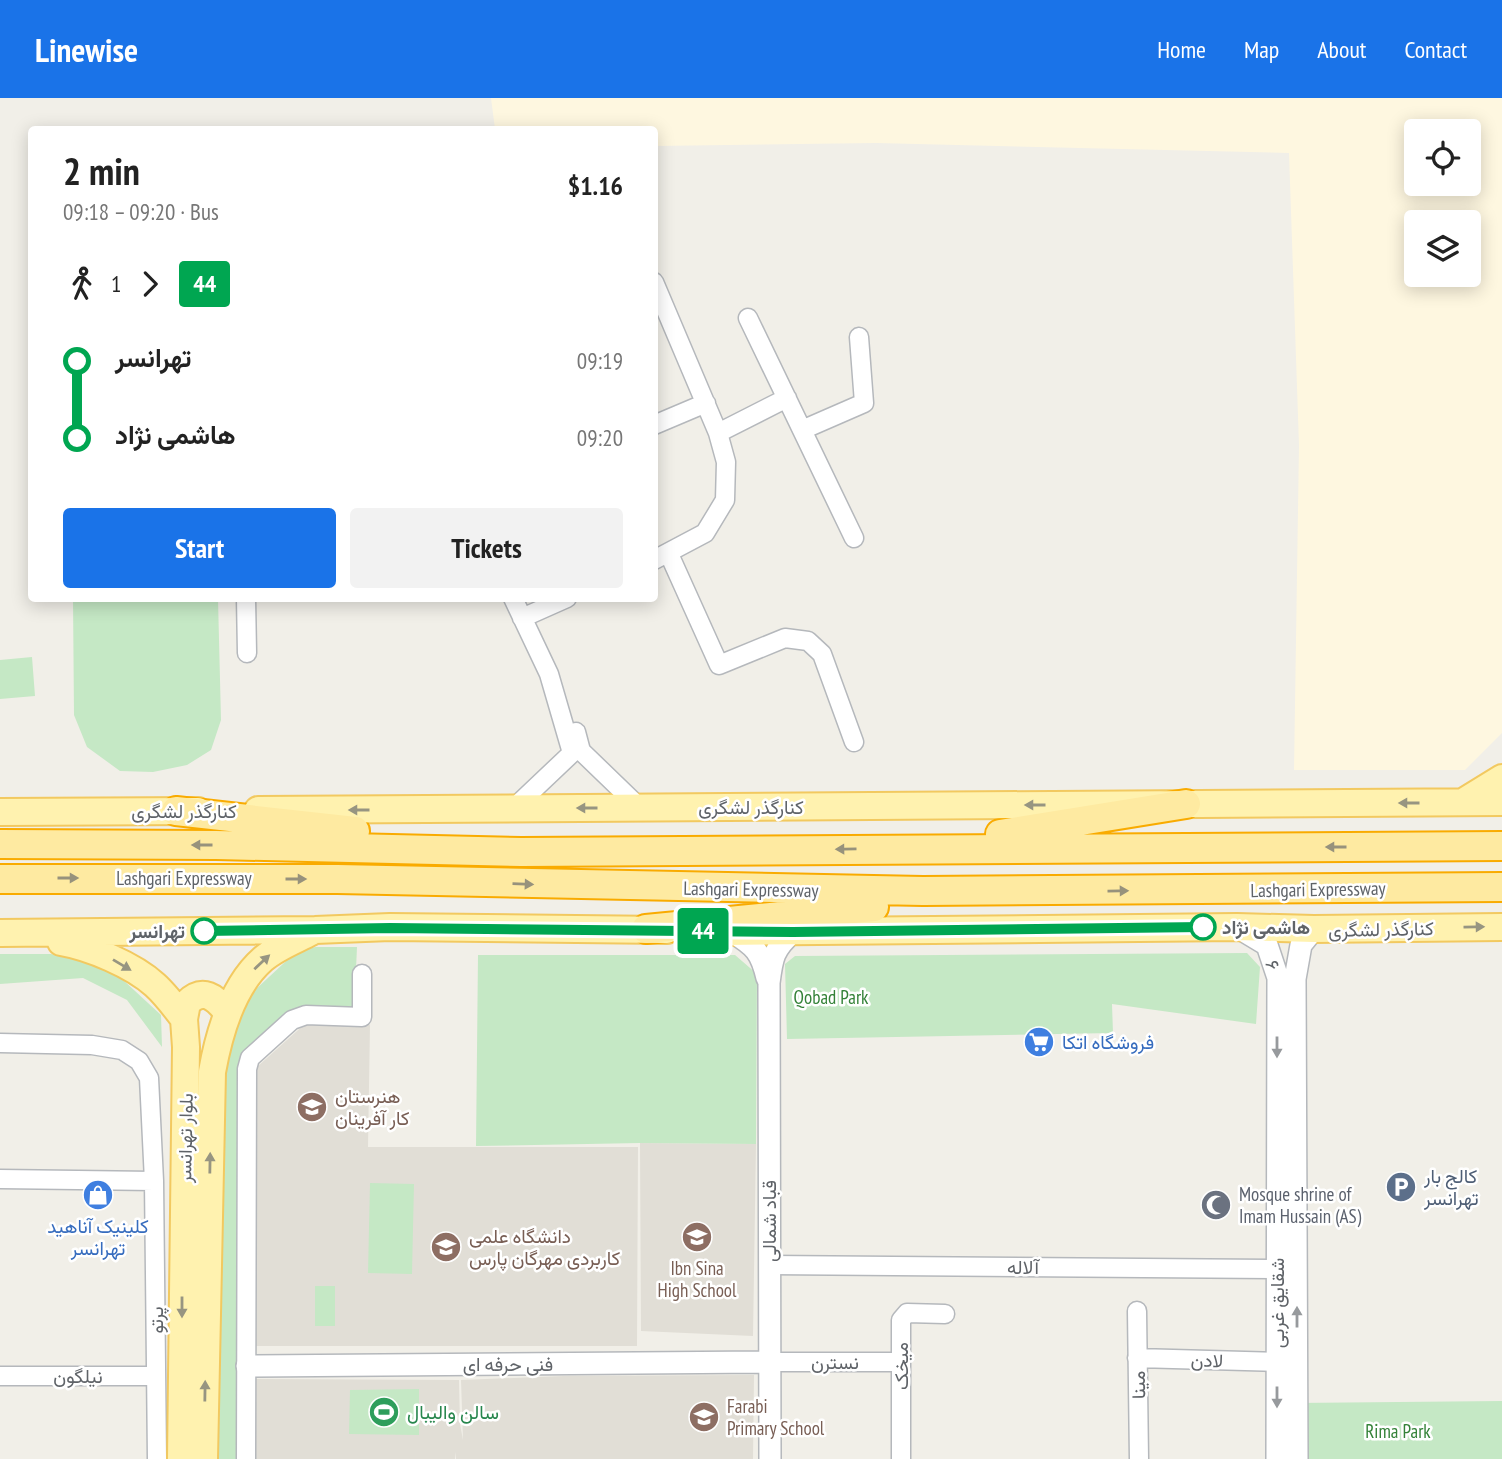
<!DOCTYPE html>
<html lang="en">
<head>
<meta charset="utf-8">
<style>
  :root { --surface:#fff; --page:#f2f2f2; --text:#222; --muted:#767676; --accent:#1a73e8 }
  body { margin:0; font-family:"PT Sans Narrow",Vazirmatn,sans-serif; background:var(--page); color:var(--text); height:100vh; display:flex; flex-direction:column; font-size:26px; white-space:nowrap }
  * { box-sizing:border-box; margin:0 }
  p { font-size:23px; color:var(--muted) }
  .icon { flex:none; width:38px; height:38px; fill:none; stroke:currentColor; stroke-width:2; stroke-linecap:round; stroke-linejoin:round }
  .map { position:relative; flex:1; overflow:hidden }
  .drawer { position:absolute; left:28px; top:28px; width:630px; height:476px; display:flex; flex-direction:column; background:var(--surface); border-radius:7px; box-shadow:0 4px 18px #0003 }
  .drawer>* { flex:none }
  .badge { padding:0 14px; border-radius:5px; font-size:24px; line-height:46px }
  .buttons { position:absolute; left:1404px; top:21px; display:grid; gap:14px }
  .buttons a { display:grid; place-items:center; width:77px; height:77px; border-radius:7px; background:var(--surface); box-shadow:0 4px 18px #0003; font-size:35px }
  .map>.badge { position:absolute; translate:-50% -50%; box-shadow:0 0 0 4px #fff }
  .legs { display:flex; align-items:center; gap:10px; height:77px; padding:0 35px; font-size:23px }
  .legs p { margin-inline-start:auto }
  .headline { display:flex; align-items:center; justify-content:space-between; height:119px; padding:0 35px }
  h1 { font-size:38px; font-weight:700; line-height:52px }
  .cta { display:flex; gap:14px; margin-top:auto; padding:14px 35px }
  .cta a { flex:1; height:80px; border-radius:7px; background:var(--accent); color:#fff; font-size:28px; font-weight:700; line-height:80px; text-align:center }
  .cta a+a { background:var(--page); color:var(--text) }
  ul { padding:0 35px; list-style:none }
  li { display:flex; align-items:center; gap:24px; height:77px; font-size:26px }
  li i { display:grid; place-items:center; width:10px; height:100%; margin:0 9px; background:currentColor }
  li i::after { content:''; width:18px; height:18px; margin:-9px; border:5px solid; border-radius:50%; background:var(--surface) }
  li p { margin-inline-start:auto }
  li:first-child i { background:linear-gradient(#0000 50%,currentColor 0) }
  li:last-child i { background:linear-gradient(currentColor 50%,#0000 0) }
  header { display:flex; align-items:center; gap:42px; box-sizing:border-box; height:98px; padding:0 35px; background:var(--accent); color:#fff }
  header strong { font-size:33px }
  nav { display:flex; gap:38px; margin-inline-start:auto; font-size:24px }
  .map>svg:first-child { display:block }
  .commercial { fill:#fef7e0; fill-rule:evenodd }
  .education { fill:#e1ded6 }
  .green { fill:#c5e8c5 }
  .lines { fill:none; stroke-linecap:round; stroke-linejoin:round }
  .minor-casing { stroke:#b5b8bc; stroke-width:21 }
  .tertiary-casing { stroke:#b5b8bc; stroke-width:24 }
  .primary-casing { stroke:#f2c960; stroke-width:30 }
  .trunk-casing { stroke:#f9ab00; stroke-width:32 }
  .minor { stroke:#fff; stroke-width:18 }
  .tertiary { stroke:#fff; stroke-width:21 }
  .primary { stroke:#fff2af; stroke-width:26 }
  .trunk { stroke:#feeaa1; stroke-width:28 }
  .oneway { fill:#979581 }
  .oneway2 { fill:#97927c }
  .oneway3 { fill:#979a9d }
  .line-1-casing { stroke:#fff; stroke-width:16 }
  .line-1 { stroke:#00a651; stroke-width:10 }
  .stop-1-dot { fill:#fff; stroke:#00a651; stroke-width:3.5 }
  .labels { text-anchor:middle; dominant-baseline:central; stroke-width:5; stroke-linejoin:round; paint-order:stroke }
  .street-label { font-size:19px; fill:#5f6368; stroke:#fff }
  .stop-label { font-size:19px; font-weight:bold; fill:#5f6368; stroke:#fff; text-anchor:start }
  .park-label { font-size:19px; fill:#348238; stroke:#fff }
  .shop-label { font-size:19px; fill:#366cbe; stroke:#fff; text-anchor:start }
  .education-label { font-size:19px; fill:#785e54; stroke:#fff; text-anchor:start }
  .service-label { font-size:19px; fill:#4e5e75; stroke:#fff; text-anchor:start }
  .worship-label { font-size:19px; fill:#5b616d; stroke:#fff; text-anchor:start }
  .leisure-label { font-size:19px; fill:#27864d; stroke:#fff; text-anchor:start }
</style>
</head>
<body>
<header>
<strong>Linewise</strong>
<nav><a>Home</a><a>Map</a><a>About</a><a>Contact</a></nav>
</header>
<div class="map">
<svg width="1502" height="1361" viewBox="0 0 1502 1361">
  <rect width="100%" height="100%" fill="#f1efe8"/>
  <path class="commercial" d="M491 0H1502V635L1465 672H1294L1299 347 1289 55 876 45 655 48 654 32 495 31ZM1416 33H1468V86H1416ZM1416 124H1468V177H1416Z"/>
  <path class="education" d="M307 924 370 927 368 1049H638L637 1248H253L254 1049 257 969Z
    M640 1045 756 1046 753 1238 641 1233Z
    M754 1277 753 1361H456V1354L455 1361H252L255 1281 459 1282 460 1326 463 1342 461 1282 564 1278Z"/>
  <path class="green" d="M73 501H218L221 622 211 652 187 667 153 674 120 673 87 649 74 617Z
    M32 559 35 598 0 601V562Z
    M316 849H357L354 916 304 915 249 955 238 1151 237 1361H214L218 959 255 892 298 852Z
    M1247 855 1260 869 1256 926 1112 906 1113 935 787 941 785 866 795 858Z
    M0 856H51L108 868 161 917 162 949 127 902 83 880 0 886Z
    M478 857H735L757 876 756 1046 640 1045 476 1048Z
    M370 1085 414 1086 412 1176 368 1175Z
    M315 1188H335V1228H315Z
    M419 1291V1337L349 1336 350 1292Z
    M1502 1303V1361H1293L1294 1305Z"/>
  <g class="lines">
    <g class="minor-casing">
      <path id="minor" d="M654 184 718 335 726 364 725 402 705 435 654 462
        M748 220 854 440
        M654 327 706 305
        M802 332 864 305 859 239
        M718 335 787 300
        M669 456 719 567 785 540 808 543 822 556 854 644
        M246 500 247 555
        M513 500 549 576 572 655 513 711
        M522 520 567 500
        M576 634 581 653 640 710
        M0 945 92 947 122 952 139 963 149 980 154 1083 157 1361
        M0 1081 154 1083
        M769 1167 1277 1171
        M1137 1213 1139 1361
        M1137 1260 1277 1264
        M769 1264H901
        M0 1278H156
        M246 1361 247 971 250 960 292 922 306 917 362 919V876
        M901 1361V1222L907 1215 945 1216"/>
    </g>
    <g class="tertiary-casing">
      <path id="tertiary" d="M1237 829 1267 847 1278 880 1277 1361
        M732 834C755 848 761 854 767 880
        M247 1268 769 1264
        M770 1361 769 885C772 861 773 851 793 834
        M1297 1361 1295 881 1301 847 1314 831"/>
    </g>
    <g class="primary-casing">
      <path id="primary" d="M1463 704 1502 680
        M258 712 1502 704
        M0 714 198 713
        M723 834 1237 829 1314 831 1502 829
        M0 835 315 832 390 829 667 832
        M61 844C90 849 133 867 155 887 166 897 175 909 184 921
        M181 1361 186 949 184 921 187 905C203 889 215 899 227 914
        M204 1361 212 974C219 935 232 888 263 861 277 849 296 842 311 834"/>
    </g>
    <g class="trunk-casing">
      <path id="trunk" d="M176 713 355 733
        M1000 736 1186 706
        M0 746 216 747 521 754 1502 748
        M0 781H337L923 793 1502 789
        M646 831 874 809"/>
    </g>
    <use href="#minor" class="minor"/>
    <use href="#tertiary" class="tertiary"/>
    <use href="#primary" class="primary"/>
    <use href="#trunk" class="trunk"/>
  </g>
  <defs><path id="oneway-solid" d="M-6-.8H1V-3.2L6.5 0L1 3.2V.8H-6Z" transform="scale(1.75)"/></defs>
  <g class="oneway">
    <use href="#oneway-solid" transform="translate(1409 705) rotate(180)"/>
    <use href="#oneway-solid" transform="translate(1035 707) rotate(180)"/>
    <use href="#oneway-solid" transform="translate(587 710) rotate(180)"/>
    <use href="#oneway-solid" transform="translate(359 712) rotate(180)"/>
    <use href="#oneway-solid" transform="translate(1474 829) rotate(-1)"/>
    <use href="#oneway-solid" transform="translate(262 864) rotate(-43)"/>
    <use href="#oneway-solid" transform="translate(122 867) rotate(31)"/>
    <use href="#oneway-solid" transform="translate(210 1065) rotate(-89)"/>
    <use href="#oneway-solid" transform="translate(182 1209) rotate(90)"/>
    <use href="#oneway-solid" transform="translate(205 1293) rotate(-89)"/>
  </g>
  <g class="oneway2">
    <use href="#oneway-solid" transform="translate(202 747) rotate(-180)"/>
    <use href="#oneway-solid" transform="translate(1336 749) rotate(180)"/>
    <use href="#oneway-solid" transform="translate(846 751) rotate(179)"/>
    <use href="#oneway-solid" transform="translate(68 780)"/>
    <use href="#oneway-solid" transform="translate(296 781)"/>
    <use href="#oneway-solid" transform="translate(523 786) rotate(2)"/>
    <use href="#oneway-solid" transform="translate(1118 793) rotate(-1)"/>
  </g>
  <g class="oneway3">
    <use href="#oneway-solid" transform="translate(1277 949) rotate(90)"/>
    <use href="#oneway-solid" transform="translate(1297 1219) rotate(-90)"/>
    <use href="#oneway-solid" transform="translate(1277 1299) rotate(90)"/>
  </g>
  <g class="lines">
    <g class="line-1-casing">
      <path id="line-1" d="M204 833 390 830 793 834 1203 829"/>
    </g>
    <use href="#line-1" class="line-1"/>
  </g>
  <defs>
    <g id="supermarket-disc" transform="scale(1.575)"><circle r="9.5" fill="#3f7fe0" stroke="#fff"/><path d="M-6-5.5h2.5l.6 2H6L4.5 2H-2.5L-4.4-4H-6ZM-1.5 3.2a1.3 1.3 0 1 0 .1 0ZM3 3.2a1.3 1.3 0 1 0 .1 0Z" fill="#fff"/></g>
    <g id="school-disc" transform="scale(1.575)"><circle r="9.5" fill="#8d6e63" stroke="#fff"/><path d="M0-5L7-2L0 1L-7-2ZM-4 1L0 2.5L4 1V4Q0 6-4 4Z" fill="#fff"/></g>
    <g id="parking-disc" transform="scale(1.575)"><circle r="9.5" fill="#5c6f8a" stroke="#fff"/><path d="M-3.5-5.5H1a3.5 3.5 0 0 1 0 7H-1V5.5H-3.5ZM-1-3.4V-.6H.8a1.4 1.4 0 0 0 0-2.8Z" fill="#fff"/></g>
    <g id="shop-disc" transform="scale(1.575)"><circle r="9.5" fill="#3f7fe0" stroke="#fff"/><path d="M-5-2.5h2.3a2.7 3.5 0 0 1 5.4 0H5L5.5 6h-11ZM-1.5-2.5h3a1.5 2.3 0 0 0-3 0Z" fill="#fff"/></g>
    <g id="mosque-disc" transform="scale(1.575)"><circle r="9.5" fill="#6b7280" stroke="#fff"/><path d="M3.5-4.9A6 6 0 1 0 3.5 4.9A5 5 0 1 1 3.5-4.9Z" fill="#fff"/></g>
    <g id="university-disc" transform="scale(1.575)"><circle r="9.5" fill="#8d6e63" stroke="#fff"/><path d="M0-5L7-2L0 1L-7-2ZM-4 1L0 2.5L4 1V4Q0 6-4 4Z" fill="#fff"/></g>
    <g id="stadium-disc" transform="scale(1.575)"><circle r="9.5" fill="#2e9e5b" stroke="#fff"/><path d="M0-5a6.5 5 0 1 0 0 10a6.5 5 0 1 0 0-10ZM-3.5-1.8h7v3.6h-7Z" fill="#fff"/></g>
  </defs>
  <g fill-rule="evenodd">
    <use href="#supermarket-disc" x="1039" y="944"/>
    <use href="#school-disc" x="312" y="1009"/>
    <use href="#parking-disc" x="1401" y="1089"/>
    <use href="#shop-disc" x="98" y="1097"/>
    <use href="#mosque-disc" x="1216" y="1107"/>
    <use href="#school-disc" x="697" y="1139"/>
    <use href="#university-disc" x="446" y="1149"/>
    <use href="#stadium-disc" x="384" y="1314"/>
    <use href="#school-disc" x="704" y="1319"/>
  </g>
  <g class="stop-1-dot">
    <circle cx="1203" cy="829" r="12"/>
    <circle cx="204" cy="833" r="12"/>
  </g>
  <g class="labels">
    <g class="street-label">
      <text x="751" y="709">کنارگذر لشگری</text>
      <text x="184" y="713">کنارگذر لشگری</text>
      <text x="184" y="780">Lashgari Expressway</text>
      <text transform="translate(751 791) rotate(1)">Lashgari Expressway</text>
      <text transform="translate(1318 791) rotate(-1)">Lashgari Expressway</text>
      <text transform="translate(1381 831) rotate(-1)">کنارگذر لشگری</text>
      <text transform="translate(1273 867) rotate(72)">۶</text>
      <text transform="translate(185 1040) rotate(-89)">بلوار تهرانسر</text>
      <text transform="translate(769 1123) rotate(-90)">قباد شمالی</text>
      <text x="1023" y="1169">آلاله</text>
      <text transform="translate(1277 1205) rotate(-90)">شقایق غربی</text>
      <text transform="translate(156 1222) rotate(-90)">پرتو</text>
      <text transform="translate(1207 1262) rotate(2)">لادن</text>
      <text x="835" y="1264">نسترن</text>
      <text x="508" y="1266">فنی حرفه ای</text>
      <text transform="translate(901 1268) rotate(-90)">میخک</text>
      <text x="78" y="1278">نیلگون</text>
      <text transform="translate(1138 1287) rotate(-91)">مینا</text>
    </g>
    <g class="stop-label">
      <text x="1222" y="829">هاشمی نژاد</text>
      <text x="185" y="833" text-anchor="end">تهرانسر</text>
    </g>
    <g class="park-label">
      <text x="831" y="899">Qobad Park</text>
      <text x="1398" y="1333">Rima Park</text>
    </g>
    <g class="shop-label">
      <text x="1062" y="944">فروشگاه اتکا</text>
      <text x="98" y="1128" text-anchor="middle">کلینیک آناهید<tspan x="98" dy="22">تهرانسر</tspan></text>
    </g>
    <g class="education-label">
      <text x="335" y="998">هنرستان<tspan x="335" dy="22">کار آفرینان</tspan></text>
      <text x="469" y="1138">دانشگاه علمی<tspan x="469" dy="22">کاربردی مهرگان پارس</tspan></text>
      <text x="697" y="1170" text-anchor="middle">Ibn Sina<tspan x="697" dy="22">High School</tspan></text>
      <text x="727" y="1308">Farabi<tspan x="727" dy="22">Primary School</tspan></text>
    </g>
    <g class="service-label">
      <text x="1424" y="1078">کالج بار<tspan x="1424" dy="22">تهرانسر</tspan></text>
    </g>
    <g class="worship-label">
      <text x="1239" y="1096">Mosque shrine of<tspan x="1239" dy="22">Imam Hussain (AS)</tspan></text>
    </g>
    <g class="leisure-label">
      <text x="407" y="1314">سالن والیبال</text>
    </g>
  </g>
</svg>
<div class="buttons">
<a><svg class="icon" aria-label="locate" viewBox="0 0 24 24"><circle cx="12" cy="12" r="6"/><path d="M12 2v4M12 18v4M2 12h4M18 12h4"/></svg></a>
<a><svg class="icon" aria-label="layers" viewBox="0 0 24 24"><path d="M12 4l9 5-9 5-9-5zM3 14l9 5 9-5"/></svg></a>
</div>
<b class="badge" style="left:703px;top:833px;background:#00a651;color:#fff">44</b>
<section class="drawer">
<div class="headline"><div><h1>2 min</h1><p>09:18 – 09:20 · Bus</p></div><b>$1.16</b></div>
<div class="legs"><svg class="icon" aria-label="walk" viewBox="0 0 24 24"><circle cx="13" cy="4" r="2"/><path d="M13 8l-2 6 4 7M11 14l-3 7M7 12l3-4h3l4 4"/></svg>1<svg class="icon" aria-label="forward" viewBox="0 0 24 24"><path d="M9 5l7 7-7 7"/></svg><b class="badge" style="background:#00a651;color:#fff">44</b></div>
<ul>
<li><i style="color:#00a651"></i><b>تهرانسر</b><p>09:19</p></li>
<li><i style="color:#00a651"></i><b>هاشمی نژاد</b><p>09:20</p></li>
</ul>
<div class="cta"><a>Start</a><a>Tickets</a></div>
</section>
</div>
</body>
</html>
